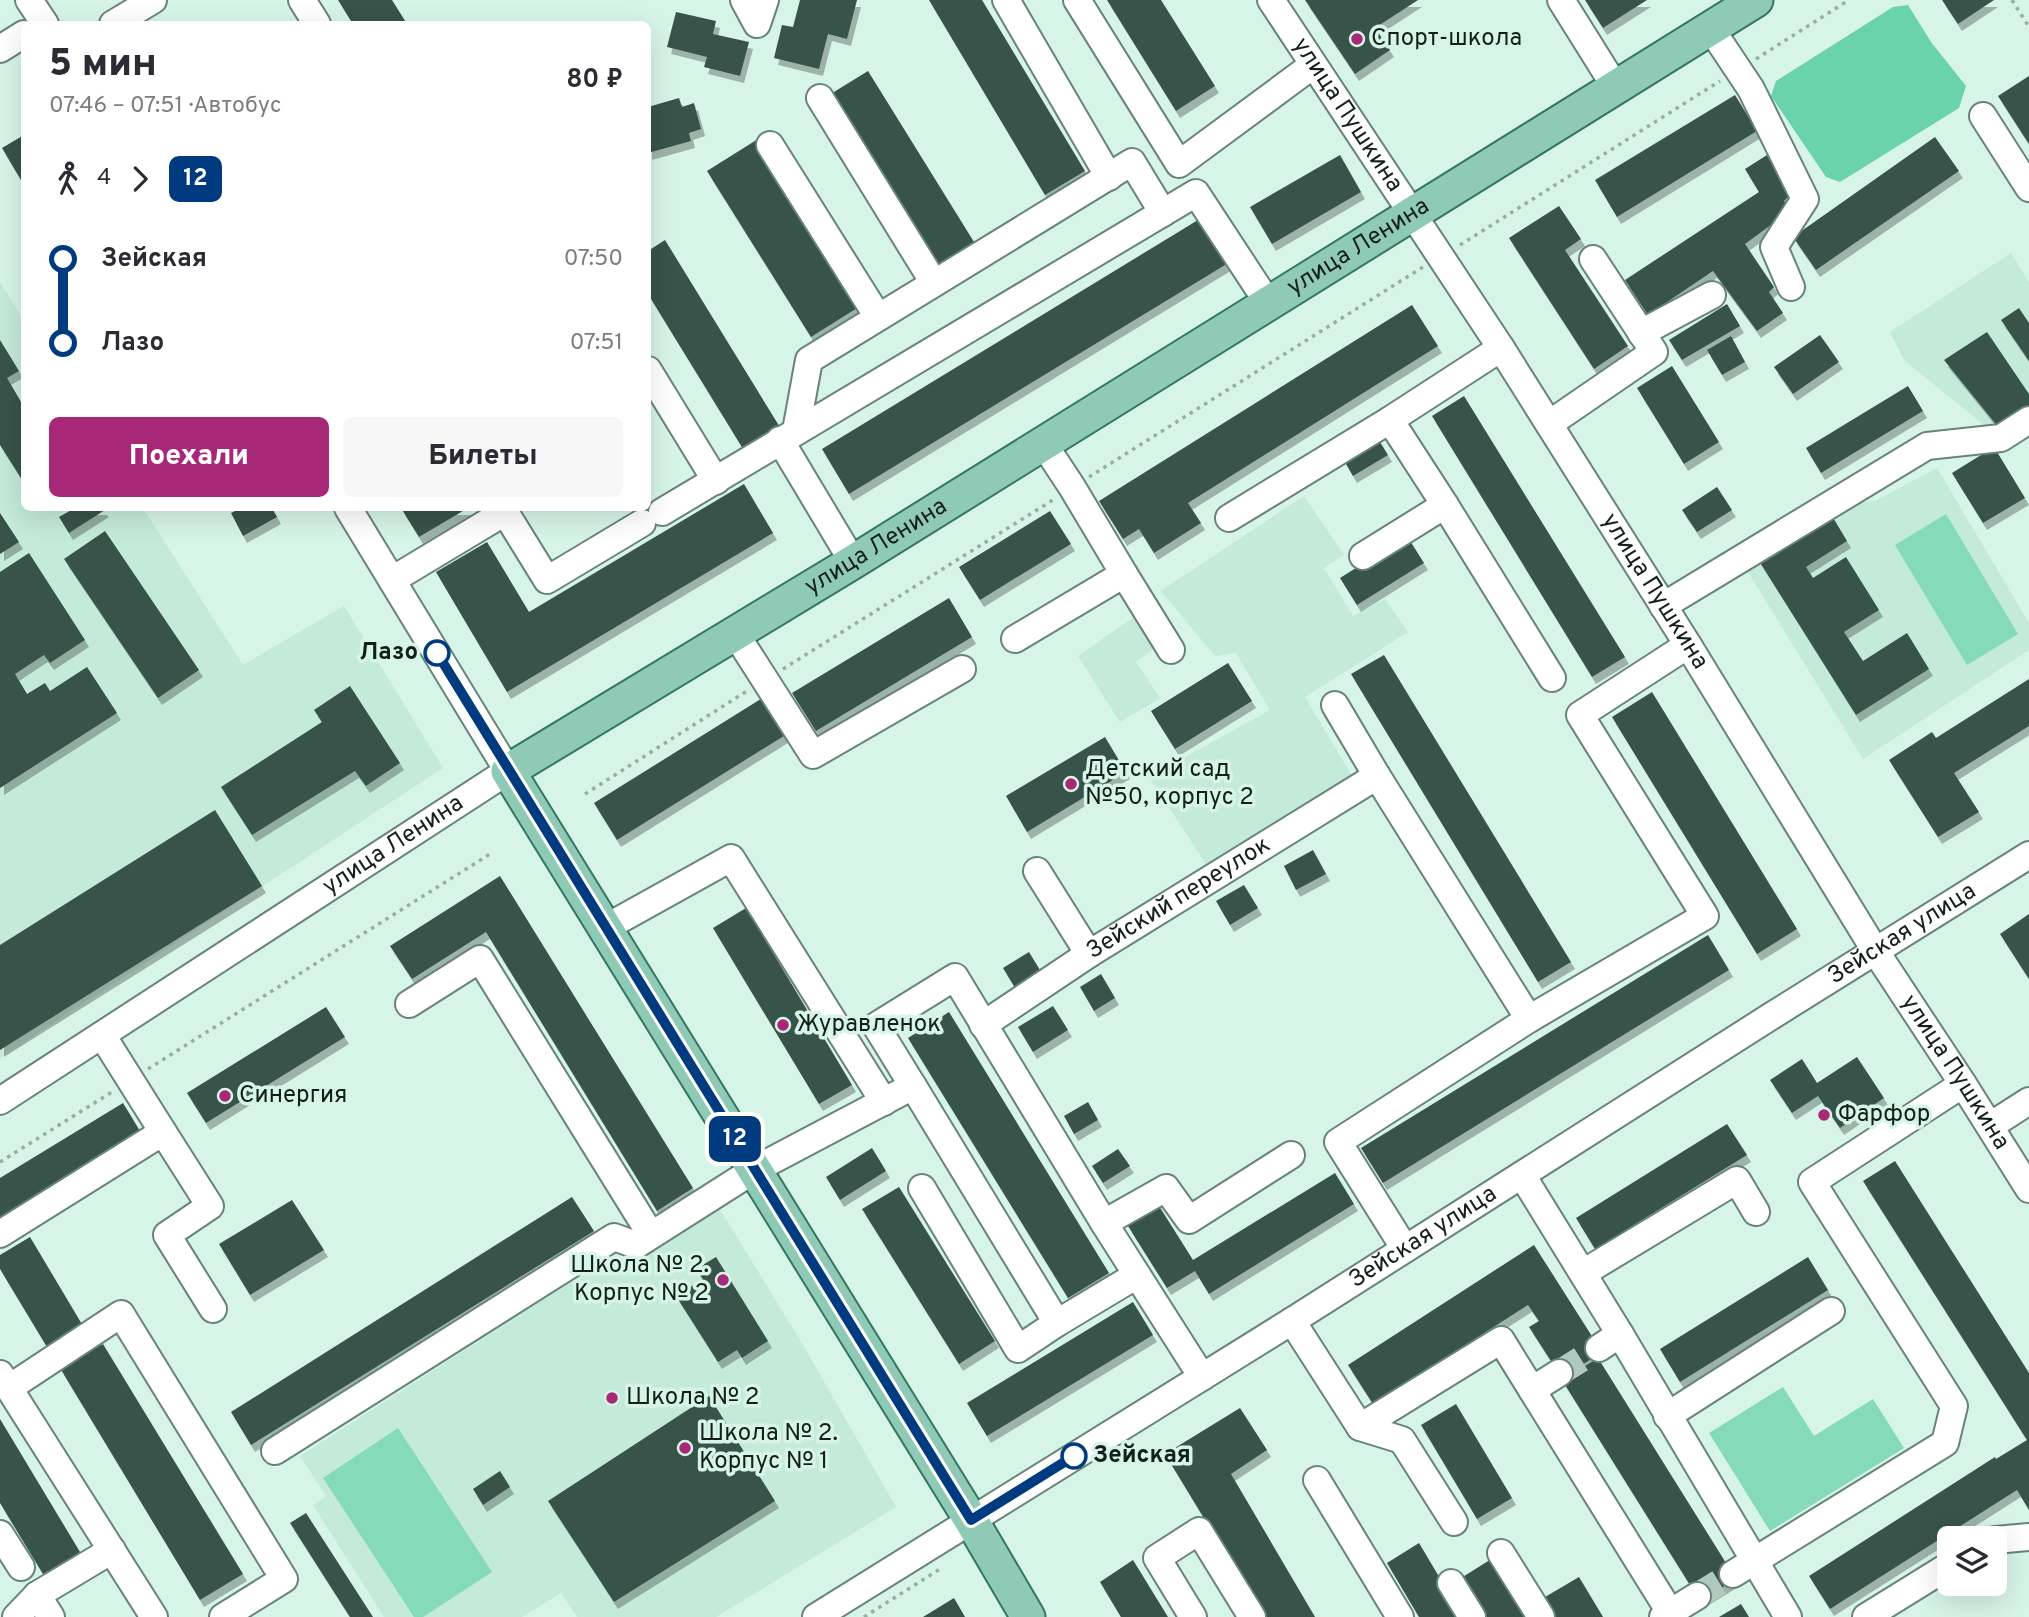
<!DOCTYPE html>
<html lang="ru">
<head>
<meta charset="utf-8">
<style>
  :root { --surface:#fff; --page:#f7f7f7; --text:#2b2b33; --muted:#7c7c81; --accent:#a82878 }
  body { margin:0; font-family:Overpass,sans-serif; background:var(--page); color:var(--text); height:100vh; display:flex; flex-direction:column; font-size:26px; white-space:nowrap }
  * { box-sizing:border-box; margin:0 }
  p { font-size:23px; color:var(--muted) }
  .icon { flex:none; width:38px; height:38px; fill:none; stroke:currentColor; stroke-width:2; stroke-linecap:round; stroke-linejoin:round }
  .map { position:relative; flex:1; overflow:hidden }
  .sheet { position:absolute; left:21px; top:21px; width:630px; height:490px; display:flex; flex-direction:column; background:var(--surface); border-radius:10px; box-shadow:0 7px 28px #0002 }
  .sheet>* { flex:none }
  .badge { padding:0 14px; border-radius:10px; font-size:24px; line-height:46px }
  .tools { position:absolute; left:1937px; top:1526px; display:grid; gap:14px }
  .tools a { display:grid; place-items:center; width:70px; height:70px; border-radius:10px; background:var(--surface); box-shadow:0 7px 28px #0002; font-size:35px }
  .map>.badge { position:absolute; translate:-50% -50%; box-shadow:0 0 0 4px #fff }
  .legs { display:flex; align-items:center; gap:10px; height:77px; padding:0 28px; font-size:23px }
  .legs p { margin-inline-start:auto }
  .head { display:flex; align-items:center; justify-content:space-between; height:119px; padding:0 28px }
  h1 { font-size:38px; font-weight:800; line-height:52px }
  .primary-button { display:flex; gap:14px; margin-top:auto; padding:14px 28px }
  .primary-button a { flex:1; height:80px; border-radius:10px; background:var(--accent); color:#fff; font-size:28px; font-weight:800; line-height:80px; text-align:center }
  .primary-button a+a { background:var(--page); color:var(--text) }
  ul { padding:0 28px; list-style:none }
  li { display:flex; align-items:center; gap:24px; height:84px; font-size:26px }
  li i { display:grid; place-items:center; width:10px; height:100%; margin:0 9px; background:currentColor }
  li i::after { content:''; width:18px; height:18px; margin:-9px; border:5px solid; border-radius:50%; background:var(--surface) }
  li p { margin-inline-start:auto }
  li:first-child i { background:linear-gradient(#0000 50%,currentColor 0) }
  li:last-child i { background:linear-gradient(currentColor 50%,#0000 0) }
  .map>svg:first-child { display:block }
  .built { fill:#c4ead9 }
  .green { fill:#85dab9 }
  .forest { fill:#6ad2ac }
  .building { fill:#395248; filter:url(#shadow) }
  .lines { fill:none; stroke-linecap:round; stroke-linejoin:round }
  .minor-tunnel { stroke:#afc9be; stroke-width:26; stroke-dasharray:26 13; stroke-linecap:butt }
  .minor-casing { stroke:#688378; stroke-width:30 }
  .major-casing { stroke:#347760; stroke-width:37 }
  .path { stroke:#97aea4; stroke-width:3.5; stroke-dasharray:3.5 5; stroke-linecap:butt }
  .minor { stroke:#fff; stroke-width:26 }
  .major { stroke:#8fcab6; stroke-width:33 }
  .line-1-casing { stroke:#fff; stroke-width:16 }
  .line-1 { stroke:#003b80; stroke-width:10 }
  .poi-dot { fill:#a82878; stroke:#d6f4e7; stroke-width:2.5 }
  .stop-1-dot { fill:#fff; stroke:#003b80; stroke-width:3.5 }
  .labels { text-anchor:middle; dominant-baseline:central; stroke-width:7; stroke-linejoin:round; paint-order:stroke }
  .poi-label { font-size:24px; fill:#141f1a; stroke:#d6f4e7; text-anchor:start }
  .street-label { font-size:24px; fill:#141f1a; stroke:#d6f4e7 }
  .stop-label { font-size:24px; font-weight:bold; fill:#141f1a; stroke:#d6f4e7; text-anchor:end }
</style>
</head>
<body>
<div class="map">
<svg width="2029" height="1617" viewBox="0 0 2029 1617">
  <defs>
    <filter id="shadow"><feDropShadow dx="4" dy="7" stdDeviation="0" flood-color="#0004"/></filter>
  </defs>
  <rect width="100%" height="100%" fill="#d6f4e7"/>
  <path class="built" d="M2011 253 2029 282V413L1995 434 1904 360 1890 332Z
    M0 282 24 321V508H143L243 665 344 606 443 768 0 1058Z
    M1937 468 2029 623V650L1863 759 1740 559 1835 505 1875 501Z
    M1304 496 1344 555 1324 568 1353 616 1385 599 1408 632 1305 697 1355 781 1208 867 1149 777 1270 710 1236 653 1215 656 1161 591Z
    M1134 617 1154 648 1136 662 1160 698 1120 722 1078 656Z
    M718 1206 800 1340 896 1507 716 1617H577L561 1593 522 1617H384L313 1505 326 1496 300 1456 607 1259 635 1257Z"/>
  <path class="green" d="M1946 514 2018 634 1967 665 1895 545Z
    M1783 1387 1814 1436 1873 1399 1904 1448 1770 1531 1709 1433Z
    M398 1428 492 1572 423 1617H414L323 1478Z"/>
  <path class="forest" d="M1908 5 1931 42 1966 86 1959 108 1840 182 1826 177 1771 96 1776 81 1893 7Z"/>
  <path class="building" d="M338 0H392L407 24H353Z
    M800 0H857L847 39 828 34 819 69 774 58 782 25 793 27Z
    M929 0H982L1085 171 1045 195Z
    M1107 0H1161L1215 86 1176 111Z
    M1305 0H1418L1375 28 1390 50 1355 74Z
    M1585 0H1647L1603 28Z
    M1942 0H1994L1958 24Z
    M676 12 716 21 713 34 749 42 740 76 704 67 707 57 667 47Z
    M868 71 974 242 935 266 829 95Z
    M2029 76V144L1998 96Z
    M1735 95 1757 131 1617 217 1595 180Z
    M679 98 682 107 694 103 701 129 689 133 691 141 648 153V107Z
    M24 135V178L21 180 2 148Z
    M1935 137 1959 171 1816 270 1793 237Z
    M758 139 862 305 811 337 707 171Z
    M1340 155 1361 192 1272 244 1250 207Z
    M1767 155 1790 195 1784 201 1791 210 1745 244 1774 287 1769 292 1783 313 1757 331 1713 271 1648 315 1625 280 1759 192 1745 169Z
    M1559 206 1581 239 1565 250 1628 346 1594 369 1509 238Z
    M1203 217 1230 262 849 494 822 449Z
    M665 240 781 429 745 452 648 294V251Z
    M1727 304 1740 326 1682 360 1669 340Z
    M1412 305 1438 346 1188 503 1201 523 1154 553 1139 529 1123 539 1099 501Z
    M2019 308 2029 323V361L2001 320Z
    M1987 332 2029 394V408L1999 428 1944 360Z
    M1820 335 1839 362 1793 394 1774 367Z
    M1731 336 1745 362 1722 375 1707 350Z
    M0 340 19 371 7 378 24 407V476L21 478 0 445Z
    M1672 366 1719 442 1684 464 1637 388Z
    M1908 386 1923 411 1821 473 1806 448Z
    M1464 396 1625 657 1592 677 1432 416Z
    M1377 437 1388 455 1353 476 1342 457Z
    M1994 447 2025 498 1983 523 1952 473Z
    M744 484 773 533 507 692 436 572 487 542 529 612Z
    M1717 487 1732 510 1697 532 1682 510Z
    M75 508H103L105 510 69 533 59 517Z
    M241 508H272L277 517 243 536 231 513Z
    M401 508H468L419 537Z
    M1050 511 1071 544 980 600 959 567Z
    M1829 511 1847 541 1806 567 1813 578 1846 557 1879 610 1844 632 1863 661 1907 633 1929 669 1856 715 1756 556Z
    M0 513 19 542 0 554Z
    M105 531 199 670 158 698 64 559Z
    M1407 536 1424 563 1357 605 1340 578Z
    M29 553 85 640 50 663 44 655 15 674 27 694 45 683 50 691 87 667 117 713 0 788V572Z
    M949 598 972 637 816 731 792 693Z
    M1384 655 1571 962 1538 982 1351 674Z
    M1228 663 1252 701 1175 749 1151 711Z
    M2029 679V726L1954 773 1979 812 1938 837 1889 760 1932 732 1936 738Z
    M350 686 400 763 366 786 355 771 252 835 221 787 322 722 314 710Z
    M1652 692 1797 929 1757 954 1612 717Z
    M764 697 787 734 617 840 594 803Z
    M1105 737 1126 772 1027 832 1006 796Z
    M215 810 262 886 0 1050V945Z
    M1313 850 1326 874 1296 890 1284 866Z
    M500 876 693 1188 657 1211 486 932 412 979 390 946Z
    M1244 885 1258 908 1230 925 1216 901Z
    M746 908 852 1085 819 1104 713 928Z
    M2029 914V979L2000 934Z
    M1708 935 1729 970 1383 1183 1361 1148Z
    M1029 952 1043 975 1017 991 1003 968Z
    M1101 974 1115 998 1094 1011 1080 987Z
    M1053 1006 1068 1030 1033 1052 1018 1027Z
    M326 1007 345 1037 206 1123 187 1093Z
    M949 1012 1109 1273 1068 1298 908 1038Z
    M1857 1057 1884 1098 1840 1128 1818 1096 1792 1113 1770 1080 1802 1059 1817 1083Z
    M1088 1102 1098 1120 1074 1134 1064 1116Z
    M123 1103 140 1131 0 1217V1178Z
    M1727 1124 1747 1155 1595 1249 1576 1218Z
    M872 1148 886 1171 840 1200 826 1177Z
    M1118 1149 1130 1166 1103 1183 1092 1166Z
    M1895 1161 2029 1373V1510L2017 1490 1830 1609 1809 1576 1995 1457 1996 1459 2027 1440 1863 1181Z
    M1335 1173 1354 1204 1209 1294 1195 1271 1167 1288 1128 1226 1159 1206 1193 1260Z
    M899 1187 995 1341 959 1364 862 1209Z
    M572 1197 594 1231 251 1445 231 1412Z
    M292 1200 324 1250 250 1295 219 1244Z
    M30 1237 83 1326 47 1347 0 1269V1255Z
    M1534 1245 1602 1352 1562 1378 1529 1327 1539 1321 1528 1305 1373 1404 1348 1365Z
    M716 1257 768 1341 742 1358 737 1350 718 1362 676 1296 703 1279 696 1269Z
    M1808 1257 1828 1290 1680 1382 1660 1349Z
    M1133 1302 1153 1335 987 1436 967 1403Z
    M103 1344 243 1574 200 1600 60 1368Z
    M1598 1358 1736 1579 1700 1601 1562 1380Z
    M709 1396 775 1501 614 1602 548 1501Z
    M1456 1404 1512 1498 1477 1519 1421 1425Z
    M1240 1408 1267 1450 1231 1474 1315 1617H1264L1165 1454Z
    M0 1419 80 1552 43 1574 0 1503Z
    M500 1471 510 1487 483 1505 473 1489Z
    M306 1513 373 1617H350L290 1523Z
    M1419 1543 1463 1617H1419L1387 1563Z
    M1493 1558 1530 1617H1485L1461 1578Z
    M1133 1560 1168 1617H1121L1100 1582Z
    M1579 1577 1603 1617H1556L1545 1597Z
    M954 1598 965 1617H923Z
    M1741 1604 1749 1617H1719Z"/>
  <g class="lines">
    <path class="minor-tunnel" d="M1559 1373 1599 1348
      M1697 1596 1733 1574"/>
    <g class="minor-casing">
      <g id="minor">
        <path d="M29 0 45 24"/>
        <path d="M302 0 317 24"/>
        <path d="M744 0 757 24 765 0"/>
        <path d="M1006 0 1109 177"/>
        <path d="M1077 0 1179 164 1313 65"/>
        <path id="s1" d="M1271 0 1501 348 1688 645 1876 952 1963 1084 2029 1189"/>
        <path d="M1561 0 1616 88"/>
        <path d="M113 24 153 0"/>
        <path d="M1711 29 1751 89 1805 199 1774 247 1791 287"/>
        <path d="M0 49 24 34"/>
        <path d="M820 98 934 283"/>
        <path d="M1983 116 2029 188"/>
        <path d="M770 145 878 317"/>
        <path d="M1641 333 1712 295"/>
        <path d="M648 370 716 481"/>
        <path d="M1549 424 1654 352 1593 259"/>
        <path d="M796 431 809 360 1132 162 1163 213"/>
        <path d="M780 440 853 562"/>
        <path d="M1445 505 1552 678"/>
        <path d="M505 512 547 580 642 523"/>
        <path d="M662 512 1196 193 1268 303"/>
        <path d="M1229 518 1390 420"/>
        <path d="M1363 556 1445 505 1390 420 1501 348"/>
        <path d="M1124 574 1171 650"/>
        <path d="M392 580 505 512 503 508"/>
        <path d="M1663 606 1927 446 2001 438 2029 420"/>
        <path d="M735 633 813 755 962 669"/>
        <path d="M1015 639 1124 574 1072 487 1043 443"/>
        <path d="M1335 705 1377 776 1529 1019"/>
        <path d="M1037 871 1089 954"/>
        <path d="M605 928 731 858 884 1102"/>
        <path d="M409 1004 480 959 651 1235"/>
        <path id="s2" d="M983 1025 1089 954 1377 776"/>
        <path d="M913 1086 1057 1323"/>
        <path id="s3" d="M0 1101 508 771 348 508"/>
        <path d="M1990 1126 2029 1101"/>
        <path d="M163 1132 210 1206 167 1235 213 1309"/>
        <path d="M1522 1175 1620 1334 1788 1617"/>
        <path d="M922 1188 1018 1349 1057 1323 1137 1275"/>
        <path d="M0 1234 163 1132 102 1035"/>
        <path d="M1405 1249 1338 1142 1529 1019 1705 916 1580 715 1688 645"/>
        <path d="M1583 1273 1737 1180 1756 1212"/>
        <path d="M1292 1321 1360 1427 1501 1340 1532 1390 1559 1373"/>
        <path d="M1599 1348 1620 1334"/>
        <path d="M0 1374 154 1617"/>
        <path d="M1202 1377 1104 1223 1166 1188 1189 1220 1291 1155"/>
        <path d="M9 1388 121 1314 284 1579 223 1617"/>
        <path d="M1532 1390 1673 1617"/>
        <path d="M1667 1416 1831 1311"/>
        <path d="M1360 1427 1402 1440 1454 1522"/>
        <path d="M275 1451 614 1237 636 1245 754 1170 913 1086 876 1026 955 977 1104 1223"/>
        <path d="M1317 1480 1400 1617"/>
        <path d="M0 1534 21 1567"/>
        <path d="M1995 1540 2029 1537"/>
        <path d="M1501 1553 1541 1617"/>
        <path d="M1733 1574 1945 1443 1954 1406 1812 1182 1963 1084"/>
        <path d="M1451 1583 1472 1617"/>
        <path d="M37 1595 51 1617"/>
        <path d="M16 1617 37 1595 112 1550"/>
        <path id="s4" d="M816 1617 1292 1321 1773 1015 2029 855"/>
        <path d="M1193 1617 1157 1558 1199 1531 1252 1617"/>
        <path d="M1663 1617 1697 1596"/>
        <path d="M1866 1617 1950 1565"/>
      </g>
    </g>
    <g class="major-casing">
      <g id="major">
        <path id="s5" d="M1028 1617 971 1520 508 771 853 562 1756 0"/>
      </g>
    </g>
    <path class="path" d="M2012 0 2029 27
      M1756 59 1849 0
      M1460 245 1720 81
      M1089 477 1423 267
      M783 669 1056 498
      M585 794 747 691
      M148 1069 490 854
      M0 1162 112 1092
      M864 1617 940 1569"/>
    <use href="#minor" class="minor"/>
    <use href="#major" class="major"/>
  </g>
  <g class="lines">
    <g class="line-1-casing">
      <path id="line-1" d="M437 653 971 1520 1074 1456"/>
    </g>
    <use href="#line-1" class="line-1"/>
  </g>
  <g class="poi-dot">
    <circle cx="1357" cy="39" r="7"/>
    <circle cx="1071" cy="784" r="7"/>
    <circle cx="783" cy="1025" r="7"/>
    <circle cx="225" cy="1096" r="7"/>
    <circle cx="1824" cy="1115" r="7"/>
    <circle cx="723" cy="1280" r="7"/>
    <circle cx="612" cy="1398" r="7"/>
    <circle cx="685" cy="1448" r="7"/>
  </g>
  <g class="stop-1-dot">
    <circle cx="437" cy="653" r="12"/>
    <circle cx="1074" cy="1456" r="12"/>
  </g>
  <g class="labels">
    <g class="poi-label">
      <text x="1371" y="39">Спорт-школа</text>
      <text x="1085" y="770">Детский сад<tspan x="1085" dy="28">№50, корпус 2</tspan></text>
      <text x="797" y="1025">Журавленок</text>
      <text x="239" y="1096">Синергия</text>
      <text x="1838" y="1115">Фарфор</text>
      <text x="709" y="1266" text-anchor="end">Школа № 2.<tspan x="709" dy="28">Корпус № 2</tspan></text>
      <text x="626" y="1398">Школа № 2</text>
      <text x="699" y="1434">Школа № 2.<tspan x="699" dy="28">Корпус № 1</tspan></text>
    </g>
    <g class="street-label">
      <text stroke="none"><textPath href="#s1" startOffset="138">улица Пушкина</textPath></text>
      <text stroke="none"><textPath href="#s5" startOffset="1992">улица Ленина</textPath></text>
      <text stroke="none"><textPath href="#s5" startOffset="1424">улица Ленина</textPath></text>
      <text stroke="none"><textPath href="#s1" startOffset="705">улица Пушкина</textPath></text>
      <text stroke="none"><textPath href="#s3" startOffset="469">улица Ленина</textPath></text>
      <text stroke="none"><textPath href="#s2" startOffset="233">Зейский переулок</textPath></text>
      <text stroke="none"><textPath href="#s4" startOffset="1283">Зейская улица</textPath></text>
      <text stroke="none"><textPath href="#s1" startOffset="1272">улица Пушкина</textPath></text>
      <text stroke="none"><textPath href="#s4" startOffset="716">Зейская улица</textPath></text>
    </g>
    <g class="stop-label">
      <text x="418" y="653">Лазо</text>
      <text x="1093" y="1456" text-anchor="start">Зейская</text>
    </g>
  </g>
</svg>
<div class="tools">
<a><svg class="icon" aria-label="layers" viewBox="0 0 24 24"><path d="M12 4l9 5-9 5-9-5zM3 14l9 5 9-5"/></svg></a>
</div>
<b class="badge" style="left:735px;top:1139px;background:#003b80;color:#fff">12</b>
<section class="sheet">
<div class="head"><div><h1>5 мин</h1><p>07:46 – 07:51 · Автобус</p></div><b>80 ₽</b></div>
<div class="legs"><svg class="icon" aria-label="walk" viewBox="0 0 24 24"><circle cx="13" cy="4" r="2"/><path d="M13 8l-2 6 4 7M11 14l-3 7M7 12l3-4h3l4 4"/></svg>4<svg class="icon" aria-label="forward" viewBox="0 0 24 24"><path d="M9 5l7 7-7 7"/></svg><b class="badge" style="background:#003b80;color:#fff">12</b></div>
<ul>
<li><i style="color:#003b80"></i><b>Зейская</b><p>07:50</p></li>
<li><i style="color:#003b80"></i><b>Лазо</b><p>07:51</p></li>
</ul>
<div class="primary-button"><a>Поехали</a><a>Билеты</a></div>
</section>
</div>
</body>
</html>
